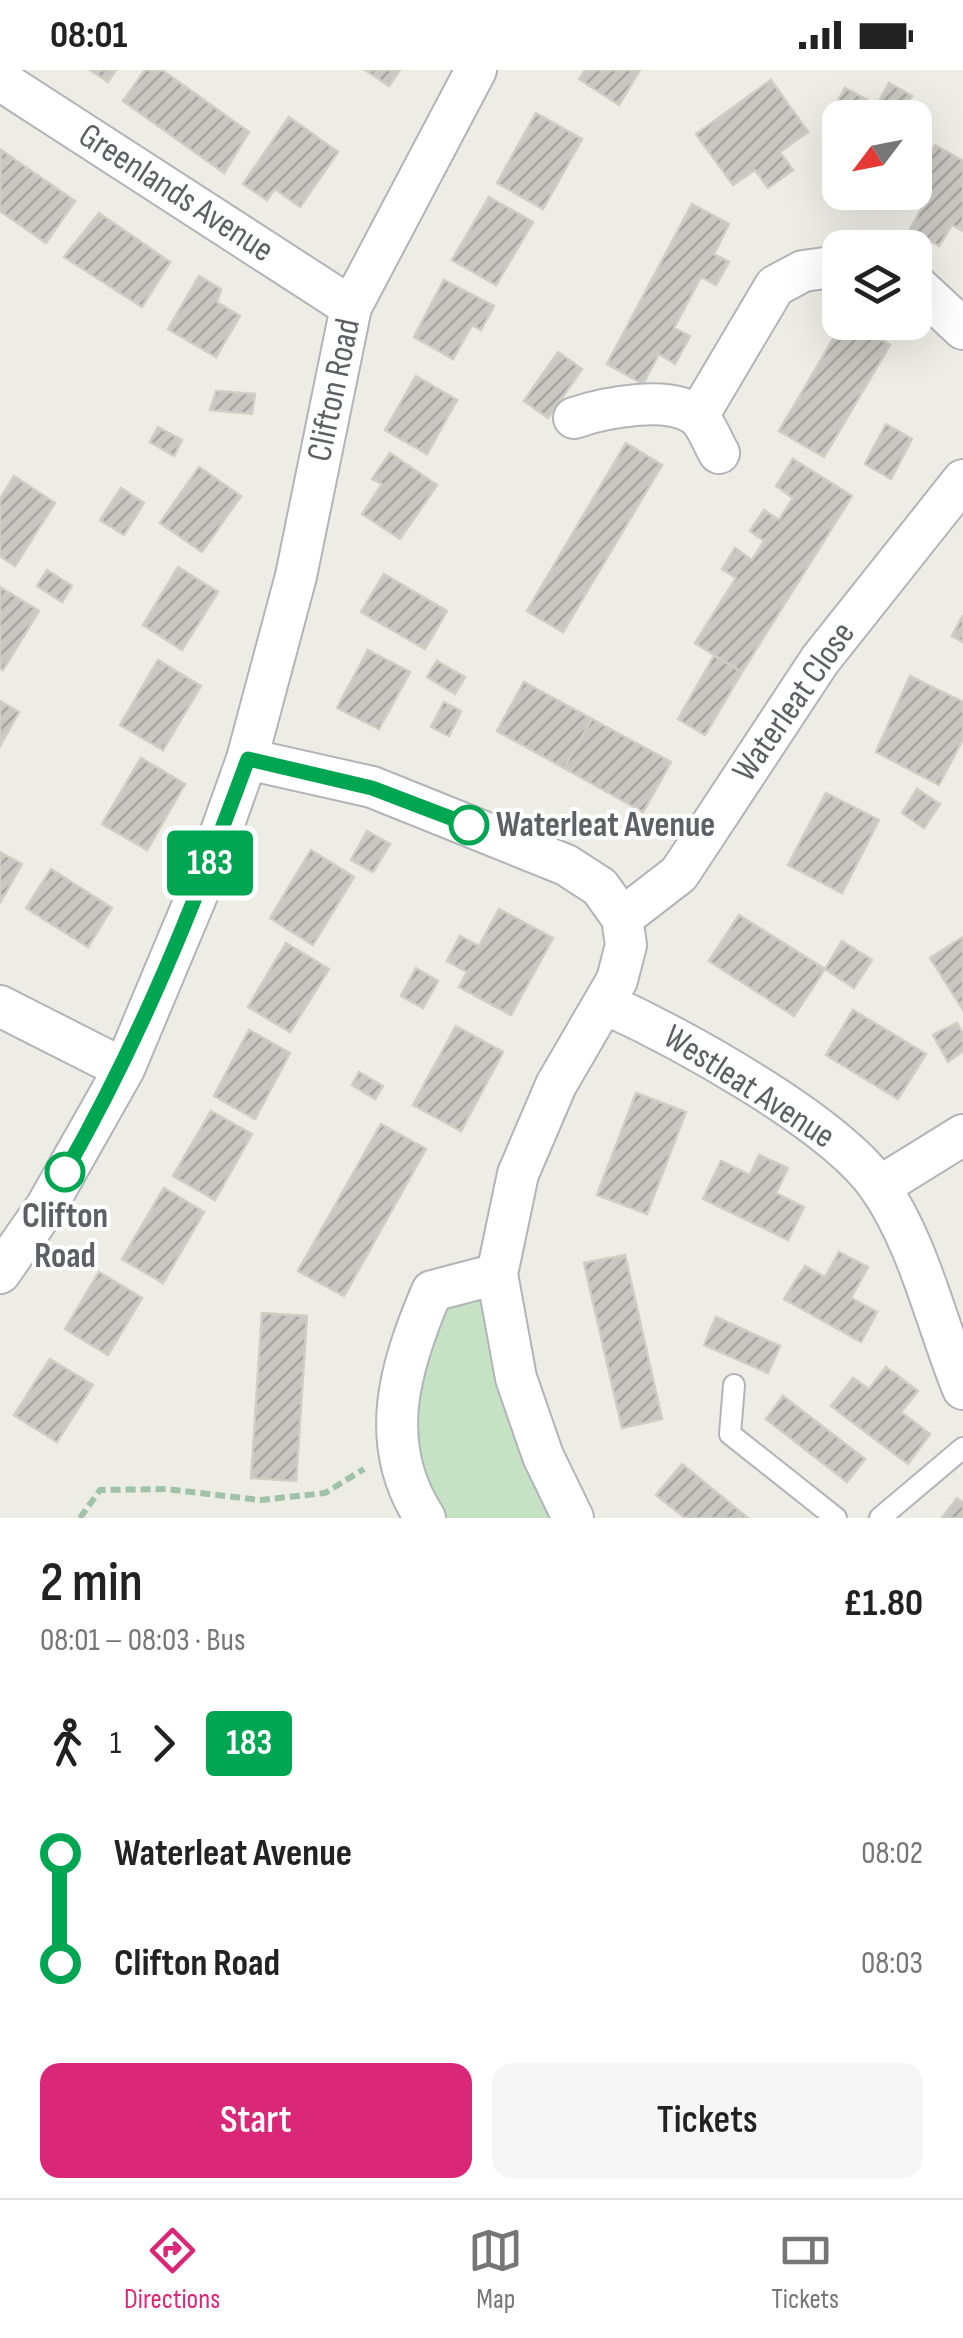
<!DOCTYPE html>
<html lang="en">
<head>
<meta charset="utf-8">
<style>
  :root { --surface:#fff; --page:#f6f6f6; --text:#222; --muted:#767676; --line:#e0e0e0; --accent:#db2777 }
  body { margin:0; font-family:"Sofia Sans Condensed",sans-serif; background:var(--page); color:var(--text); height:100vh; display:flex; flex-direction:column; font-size:38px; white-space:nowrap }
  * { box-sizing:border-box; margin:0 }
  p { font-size:32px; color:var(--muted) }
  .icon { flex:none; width:55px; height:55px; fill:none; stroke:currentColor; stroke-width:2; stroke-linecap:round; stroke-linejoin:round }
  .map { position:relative; height:1448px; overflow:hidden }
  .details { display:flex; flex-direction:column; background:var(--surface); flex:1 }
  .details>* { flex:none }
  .badge { padding:0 20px; border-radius:8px; font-size:35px; line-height:65px }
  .needle { width:65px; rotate:238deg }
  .controls { position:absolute; left:822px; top:30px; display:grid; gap:20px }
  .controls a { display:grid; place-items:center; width:110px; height:110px; border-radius:20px; background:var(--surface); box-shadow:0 10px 40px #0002; font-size:50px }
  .map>.badge { position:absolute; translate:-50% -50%; box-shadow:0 0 0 5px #fff }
  .legs { display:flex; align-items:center; gap:15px; height:110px; padding:0 40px; font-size:32px }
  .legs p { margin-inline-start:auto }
  .overview { display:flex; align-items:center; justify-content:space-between; height:170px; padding:0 40px }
  h1 { font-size:55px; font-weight:600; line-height:75px }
  .primary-button { display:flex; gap:20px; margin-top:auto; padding:20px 40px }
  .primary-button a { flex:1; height:115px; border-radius:20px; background:var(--accent); color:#fff; font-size:40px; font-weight:600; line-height:115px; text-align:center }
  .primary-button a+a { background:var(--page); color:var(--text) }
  ul { padding:0 40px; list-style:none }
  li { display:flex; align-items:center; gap:35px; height:110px; font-size:38px }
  li i { display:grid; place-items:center; width:15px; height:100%; margin:0 12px; background:currentColor }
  li i::after { content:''; width:25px; height:25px; margin:-12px; border:8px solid; border-radius:50%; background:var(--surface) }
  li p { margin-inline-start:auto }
  li:first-child i { background:linear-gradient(#0000 50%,currentColor 0) }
  li:last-child i { background:linear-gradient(currentColor 50%,#0000 0) }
  .status { display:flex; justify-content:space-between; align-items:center; height:70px; padding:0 50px; background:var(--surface); direction:ltr }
  .status svg { height:28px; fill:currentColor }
  .tabs { display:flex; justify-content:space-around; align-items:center; height:140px; border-top:2px solid var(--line); background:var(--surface); font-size:28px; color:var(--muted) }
  .tabs a { display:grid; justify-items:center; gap:5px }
  .tabs .selected { color:var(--accent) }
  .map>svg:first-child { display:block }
  .park { fill:#c5e2c5 }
  .building { fill:url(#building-hatch); stroke:#d1cdc4; stroke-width:2.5 }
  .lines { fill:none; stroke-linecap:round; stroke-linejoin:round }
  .service-casing { stroke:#b2b5b8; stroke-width:24 }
  .minor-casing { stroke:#b2b5b8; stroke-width:44 }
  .path { stroke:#9fc2a9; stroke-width:6; stroke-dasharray:10 5; stroke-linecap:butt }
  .service { stroke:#fff; stroke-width:20 }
  .minor { stroke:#fff; stroke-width:40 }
  .line-1-casing { stroke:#fff; stroke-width:22 }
  .line-1 { stroke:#00a651; stroke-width:15 }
  .stop-1-dot { fill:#fff; stroke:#00a651; stroke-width:5 }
  .labels { text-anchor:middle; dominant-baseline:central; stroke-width:8; stroke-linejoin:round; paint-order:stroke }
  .street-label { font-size:35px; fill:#5d6064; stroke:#fff }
  .stop-label { font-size:35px; font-weight:bold; fill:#5d6064; stroke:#fff; text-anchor:start }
</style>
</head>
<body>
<div class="status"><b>08:01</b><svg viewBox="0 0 49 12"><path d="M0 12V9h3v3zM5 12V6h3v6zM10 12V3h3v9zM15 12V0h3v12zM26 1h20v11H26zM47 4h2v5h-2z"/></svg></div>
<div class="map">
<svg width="963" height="1448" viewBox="0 0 963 1448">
  <defs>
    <pattern id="building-hatch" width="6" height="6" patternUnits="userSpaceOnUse" patternTransform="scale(2.5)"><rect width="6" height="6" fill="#c9c7c2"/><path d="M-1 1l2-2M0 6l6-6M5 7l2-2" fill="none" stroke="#a6a5a1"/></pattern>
  </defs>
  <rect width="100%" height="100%" fill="#edece5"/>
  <path class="park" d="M497 1204 573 1448H425L407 1281 432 1221Z"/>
  <path class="building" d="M90 0H116L108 12Z
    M145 0H162L249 62 224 103 123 31Z
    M365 0H400L389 16Z
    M585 0H640L619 35 579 9Z
    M771 10 808 62 780 82 793 100 768 118 755 100 733 115 696 64Z
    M889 13 912 26 900 48H840V62L825 54 845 18 877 35Z
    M536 43 582 69 543 139 497 113Z
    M289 47 338 82 300 137 275 119 267 130 243 114Z
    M935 75 963 91V161L952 155 939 176 910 159 923 136 906 126 915 122V110Z
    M1 80 75 131 46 173 0 141Z
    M489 127 533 152 496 215 452 190Z
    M692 134 729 154 714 184 729 192 716 215 701 207 674 258 690 266 675 294 659 284 643 314 607 294Z
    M99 143 170 192 142 237 64 187Z
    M199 206 221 219 217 232 240 246 216 287 168 259Z
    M444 210 494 236 481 260 472 255 453 289 414 267Z
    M843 252H853L890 275 824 387 779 361Z
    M558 282 582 299 548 348 524 331Z
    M416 306 457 330 427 384 385 360Z
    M216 321 255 324 252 344 210 340Z
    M886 354 912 369 891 409 865 394Z
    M158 357 182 370 174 386 150 372Z
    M626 373 662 395 563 562 527 541Z
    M390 383 437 415 400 469 362 444 382 414 372 409Z
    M793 389 852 426 742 602 695 573 736 508 722 499 735 478 752 490 764 471 750 461 764 440 779 450 793 428 776 416Z
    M199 397 241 426 202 482 160 453Z
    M14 406 55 433 15 496 0 486V429Z
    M121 418 144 433 124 465 100 450Z
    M178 497 218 522 182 580 143 555Z
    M47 500 72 516 62 532 37 516Z
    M384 504 447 541 425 579 361 542Z
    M0 517 39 541 3 600 0 598Z
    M963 545V572L952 566Z
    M368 580 410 602 379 659 337 638Z
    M714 586 742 602 705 665 678 649Z
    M158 590 201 616 163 680 120 655Z
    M437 591 465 607 455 624 427 607Z
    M910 606 963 632V669L939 715 876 682Z
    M524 612 592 649 564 698 497 661Z
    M0 631 19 642 0 676Z
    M444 632 461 641 449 666 431 657Z
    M592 649 671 692 643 742 564 698Z
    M141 688 185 714 147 780 102 754Z
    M917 719 940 734 924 758 902 743Z
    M826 723 879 750 842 823 788 795Z
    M367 761 390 774 373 802 351 790Z
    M311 780 354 807 313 875 270 848Z
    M0 782 22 794 0 833Z
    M51 799 112 838 88 877 26 838Z
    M499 839 553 868 511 945 459 917 467 902 447 891 460 866 479 876Z
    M739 845 825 899 794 946 709 891Z
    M963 867V940L930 888Z
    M842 871 872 890 854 918 825 899Z
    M286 873 329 899 290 962 248 937Z
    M416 898 438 911 423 938 401 926Z
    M853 940 926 984 898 1029 826 985Z
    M957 953 963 964V981L948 992 933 965Z
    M456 956 503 982 461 1061 413 1035Z
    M249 960 290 983 255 1049 214 1026Z
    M359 1002 383 1016 375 1029 352 1015Z
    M636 1023 686 1042 647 1144 597 1125Z
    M211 1041 252 1064 215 1130 173 1106Z
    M381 1054 426 1079 344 1226 298 1201Z
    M759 1085 788 1098 776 1123 804 1137 788 1170 703 1129 721 1091 750 1105Z
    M164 1118 204 1142 163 1213 122 1189Z
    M839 1182 868 1197 851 1228 877 1242 861 1272 784 1229 805 1196 825 1207Z
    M625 1185 662 1349 622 1358 584 1193Z
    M99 1202 142 1228 108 1285 65 1259Z
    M262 1243 307 1246 296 1411 251 1408Z
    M716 1247 780 1276 768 1303 704 1275Z
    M50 1289 93 1315 57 1372 14 1345Z
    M886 1297 918 1321 901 1342 930 1364 908 1394 831 1336 853 1308 869 1319Z
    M783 1326 865 1389 847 1412 766 1349Z
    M682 1394 748 1448H685L656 1425Z
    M957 1428 963 1433V1448H942Z"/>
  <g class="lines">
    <g class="service-casing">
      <path id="service" d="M734 1315 730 1364 836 1448
        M880 1448 963 1378"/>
    </g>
    <g class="minor-casing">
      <path id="minor" d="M0 10 351 237
        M915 214 963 259
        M698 346 775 216 803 201 840 196
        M574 348C603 338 674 323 699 348 707 356 713 373 719 383
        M247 689 372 717 566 795 600 817 622 848 626 875 617 910 556 1015 518 1104 497 1204 516 1308 543 1386 573 1448
        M622 848 679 804 820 590 963 410
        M606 934C680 968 831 1050 878 1115 919 1173 936 1253 963 1319
        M0 936 124 999
        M879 1117 963 1065
        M0 1203 46 1137 124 999 207 801 247 689 296 506 351 237 476 0
        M425 1448C376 1373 400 1296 432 1221L497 1204"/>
    </g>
    <path class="path" d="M80 1448 100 1420 166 1419 260 1430 325 1423 364 1399"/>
    <use href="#service" class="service"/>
    <use href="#minor" class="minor"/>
  </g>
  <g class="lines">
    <g class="line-1-casing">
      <path id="line-1" d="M65 1102C142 966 194 836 248 689L372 718 469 755"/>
    </g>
    <use href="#line-1" class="line-1"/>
  </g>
  <g class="stop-1-dot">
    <circle cx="469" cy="755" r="18"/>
    <circle cx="65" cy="1102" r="18"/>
  </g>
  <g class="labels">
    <g class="street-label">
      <text transform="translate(176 123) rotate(33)">Greenlands Avenue</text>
      <text transform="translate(334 320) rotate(-78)">Clifton Road</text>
      <text transform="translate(794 632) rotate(-55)">Waterleat Close</text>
      <text transform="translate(749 1017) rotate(33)">Westleat Avenue</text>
    </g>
    <g class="stop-label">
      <text x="496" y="755">Waterleat Avenue</text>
      <text x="65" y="1146" text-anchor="middle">Clifton<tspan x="65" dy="40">Road</tspan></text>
    </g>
  </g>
</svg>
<div class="controls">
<a><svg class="needle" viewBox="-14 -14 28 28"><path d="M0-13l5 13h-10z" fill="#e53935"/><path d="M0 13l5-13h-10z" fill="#767676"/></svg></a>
<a><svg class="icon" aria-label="layers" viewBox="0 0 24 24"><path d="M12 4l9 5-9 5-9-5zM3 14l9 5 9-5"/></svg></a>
</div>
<b class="badge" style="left:210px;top:793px;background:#00a651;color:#fff">183</b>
</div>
<section class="details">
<div class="overview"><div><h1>2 min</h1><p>08:01 – 08:03 · Bus</p></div><b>£1.80</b></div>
<div class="legs"><svg class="icon" aria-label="walk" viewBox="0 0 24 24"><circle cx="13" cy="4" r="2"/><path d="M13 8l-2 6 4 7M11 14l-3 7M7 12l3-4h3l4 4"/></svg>1<svg class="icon" aria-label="forward" viewBox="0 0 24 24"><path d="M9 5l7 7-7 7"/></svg><b class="badge" style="background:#00a651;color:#fff">183</b></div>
<ul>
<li><i style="color:#00a651"></i><b>Waterleat Avenue</b><p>08:02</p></li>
<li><i style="color:#00a651"></i><b>Clifton Road</b><p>08:03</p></li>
</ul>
<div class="primary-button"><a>Start</a><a>Tickets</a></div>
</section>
<nav class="tabs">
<a class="selected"><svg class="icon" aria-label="directions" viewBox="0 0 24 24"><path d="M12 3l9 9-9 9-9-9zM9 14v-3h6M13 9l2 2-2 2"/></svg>Directions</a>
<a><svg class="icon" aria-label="map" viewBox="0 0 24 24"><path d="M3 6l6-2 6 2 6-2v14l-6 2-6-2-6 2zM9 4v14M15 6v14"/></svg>Map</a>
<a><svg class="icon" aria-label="tickets" viewBox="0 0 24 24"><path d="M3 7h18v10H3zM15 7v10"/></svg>Tickets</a>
</nav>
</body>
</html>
